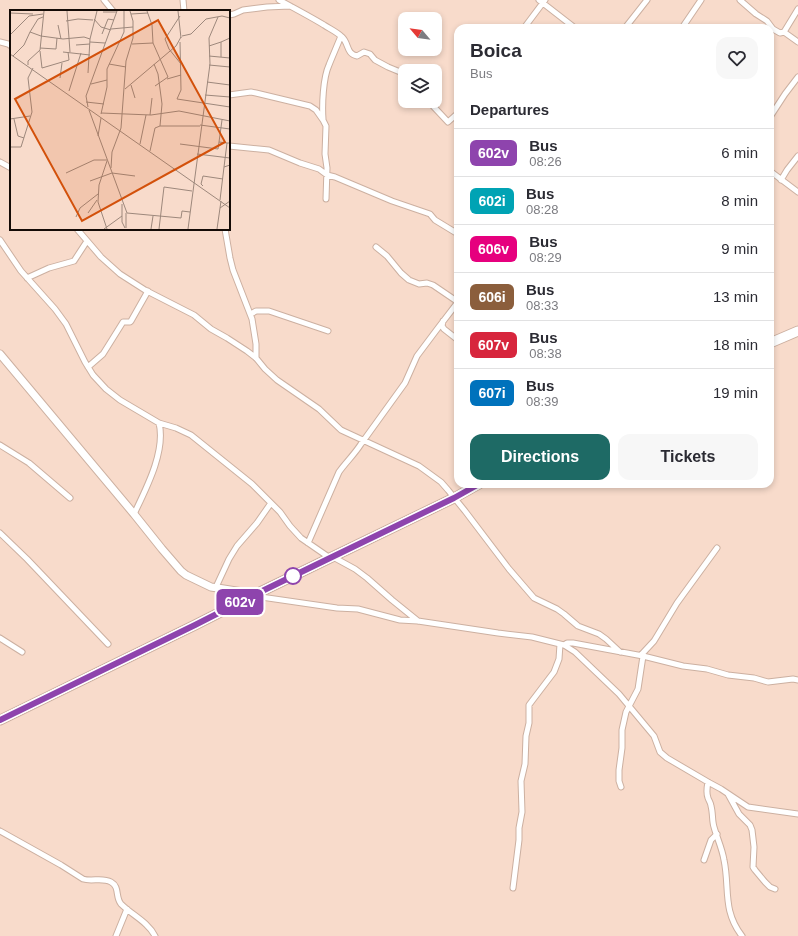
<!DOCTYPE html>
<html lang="en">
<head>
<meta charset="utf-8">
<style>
  :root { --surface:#fff; --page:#f7f7f7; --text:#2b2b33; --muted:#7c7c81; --line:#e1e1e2; --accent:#1e6a65 }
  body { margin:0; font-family:Helvetica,sans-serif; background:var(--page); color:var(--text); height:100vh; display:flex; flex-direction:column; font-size:15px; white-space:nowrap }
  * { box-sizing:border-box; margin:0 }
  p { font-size:13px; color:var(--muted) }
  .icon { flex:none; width:22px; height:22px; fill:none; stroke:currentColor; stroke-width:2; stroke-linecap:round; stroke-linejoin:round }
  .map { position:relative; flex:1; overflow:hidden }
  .sheet { position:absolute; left:454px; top:24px; width:320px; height:464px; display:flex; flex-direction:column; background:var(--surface); border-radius:12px; box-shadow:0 2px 6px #0003 }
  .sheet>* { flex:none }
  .badge { padding:0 8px; border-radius:6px; font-size:14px; line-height:26px }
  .needle { width:26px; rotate:299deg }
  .fabs { position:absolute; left:398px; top:12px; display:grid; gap:8px }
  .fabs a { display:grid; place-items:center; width:44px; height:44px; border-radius:8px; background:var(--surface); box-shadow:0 2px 6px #0003; font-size:20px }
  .map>.badge { position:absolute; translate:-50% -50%; box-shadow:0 0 0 2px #fff }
  h2 { padding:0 16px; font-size:15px; line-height:36px }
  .round { display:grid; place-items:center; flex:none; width:42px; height:42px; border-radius:12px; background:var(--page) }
  .headline { display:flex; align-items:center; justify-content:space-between; height:68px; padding:0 16px }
  h1 { font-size:19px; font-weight:700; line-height:30px }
  .primary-button { display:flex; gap:8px; margin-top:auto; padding:8px 16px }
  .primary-button a { flex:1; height:46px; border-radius:12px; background:var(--accent); color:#fff; font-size:16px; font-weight:700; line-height:46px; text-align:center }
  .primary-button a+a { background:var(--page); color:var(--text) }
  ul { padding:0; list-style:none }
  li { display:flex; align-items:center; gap:12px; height:48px; padding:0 16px; border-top:1px solid var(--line) }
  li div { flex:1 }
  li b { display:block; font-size:15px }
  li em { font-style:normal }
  li .badge { min-width:44px; font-weight:700; text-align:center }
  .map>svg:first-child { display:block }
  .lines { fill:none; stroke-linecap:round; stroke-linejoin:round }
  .street-casing { stroke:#ccb0a1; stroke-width:7 }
  .secondary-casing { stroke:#ccb0a1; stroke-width:9 }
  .highway-casing { stroke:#ccb0a1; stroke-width:11 }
  .street { stroke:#fff; stroke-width:5 }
  .secondary { stroke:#fff; stroke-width:7 }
  .highway { stroke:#fff; stroke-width:9 }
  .line-casing { stroke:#fff; stroke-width:9 }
  .line { stroke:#8e44ad; stroke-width:6 }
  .stop-dot { fill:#fff; stroke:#8e44ad; stroke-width:2 }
  .inset-road { fill:none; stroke:#9d887c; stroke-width:1 }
  .view { fill:#d3510b; fill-opacity:0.15; stroke:#d3510b; stroke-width:2 }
  .inset-edge { fill:none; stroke:#140b06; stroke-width:2 }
</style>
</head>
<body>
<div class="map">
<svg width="798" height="936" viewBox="0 0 798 936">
  <rect width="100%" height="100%" fill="#f8dbcb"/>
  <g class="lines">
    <g class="street-casing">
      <path id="street" d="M104 0 113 11
        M183 0 184 11
        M279 0C294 8 309 16 324 25 330 29 337 32 342 37 349 43 346 54 357 56L364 52 370 54 375 60 388 67 405 74
        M539 0 575 28
        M740 0 756 14 767 21 773 29 780 33 784 32 798 9
        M229 15 234 14 243 10 267 7 290 6
        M524 28 545 0
        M625 28 647 0
        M682 28 701 0
        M784 32 798 42
        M0 42 8 44 11 46
        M229 95 251 92 256 93 310 106 316 110 323 120 326 126 325 154 327 168 326 199
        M432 101 433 106 448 122 458 113
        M770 117 785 94 798 77
        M323 119C322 105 323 78 329 65 333 55 337 46 341 36
        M229 146 269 150 300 163 319 169 327 175 335 177 392 201 430 214 435 220 458 234
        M0 162 11 168
        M770 171 798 192
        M781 180 787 170 798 156
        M77 229 101 257 120 274 145 290 194 315 211 329 227 338 247 351 256 358 265 369 277 380 319 409 341 430 419 466 441 482 448 490 465 511 509 569 534 598 557 609 564 614 578 626 599 634 606 639 620 652
        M225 229 230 258 233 270 252 319 256 344V358
        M0 240 21 271 55 309 66 324 85 362 93 375 106 389 120 400 159 423 176 428 191 435 252 484 280 512 290 526 301 538 330 558
        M376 247 387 256 401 273 409 280 419 284 427 283 433 285 458 302
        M27 278 49 268 74 261 87 241
        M251 314 256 311H269L328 331
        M443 321 442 326 444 329 458 340
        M88 367 103 354 123 322H130L131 321 148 291
        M0 445 29 463 70 498
        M134 514C146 489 166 451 159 423
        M0 533 27 559 108 644
        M308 543 339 472C346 462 354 455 361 444L405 383 417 356 438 328 458 302
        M333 557 355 569 367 578 392 600 418 621
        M216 587 229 559 237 546 257 523 271 503
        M254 596 337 608 358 609 400 620 418 621 498 633 532 637 564 645 575 652 619 694 654 736 660 752 667 758 708 782 721 789 748 807 798 814
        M0 638 22 652
        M564 645 567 643H573L643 656 683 666 707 669 728 675 754 678 768 682 793 679 798 680
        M641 655 654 641 677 603 717 548
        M708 782C707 787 706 793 708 798 709 801 711 803 711 806 713 813 712 821 714 827 717 838 722 848 724 860 730 888 722 910 742 936
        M621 787 619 781V770L622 748V730L626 712 638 689 643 656
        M728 794 739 814 750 825 752 830 754 847 753 867 755 870 765 882 770 887 775 889
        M0 831 61 865 83 879C92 882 102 877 111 882 120 887 115 897 121 904 132 915 148 922 155 936
        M704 860 711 840 717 834
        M513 888 519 840V828L522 812 521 781 525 764 526 736 529 723V705L532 701 554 672 559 659 560 644
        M116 936 127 909"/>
    </g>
    <g class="secondary-casing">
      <path id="secondary" d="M0 354 134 514 162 549 181 571 186 575 211 587 256 594"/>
    </g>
    <g class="highway-casing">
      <path id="highway" d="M770 343 798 331
        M0 720 195 625 256 594 330 558 454 498 479 484"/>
    </g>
    <use href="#street" class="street"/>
    <use href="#secondary" class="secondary"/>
    <use href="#highway" class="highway"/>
  </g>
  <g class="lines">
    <g class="line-casing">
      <path id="line" d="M0 720 195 625 256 594 330 558 454 498 479 484"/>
    </g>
    <use href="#line" class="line"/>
  </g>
  <circle class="stop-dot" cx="293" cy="576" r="8"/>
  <g transform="translate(10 10)">
    <rect width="220" height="220" fill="#f8dbcb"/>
    <path class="inset-road" d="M57 1 60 42M137 1 142 15 143 33M168 1 171 28M93 2H107M0 3 23 4M121 4 138 3M170 6 155 29 159 39 171 54M84 9 91 17 101 20M56 11 68 9 83 10M48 15 51 29M101 19 123 17M92 24 98 9 104 10M0 25 19 6 33 4M31 26 53 29 74 27 80 29M31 26 20 22 28 9 33 7M172 26 181 24 196 9 212 6 220 8M80 32 95 33M170 32 171 80 167 89 220 97M122 34 143 33 158 67 145 76M66 35 80 34M199 36 211 32M30 38 46 39 47 28M30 41 32 58 59 50 58 42M53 42 80 45M0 44 220 198M3 46 14 35 20 22M199 46 220 48M211 47V32L220 28M99 54 116 57M18 55V51L30 40 34 1M199 55 220 57M78 63 80 29 87 1M50 68 52 53M157 69 171 65M197 72 220 75M81 74 97 70M121 75 125 88M115 79 166 36 171 27M59 81 71 43M195 85 220 87M76 92 94 94M78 97 76 86 107 1M79 100 117 203 171 208 172 201 180 202M91 103 141 105 169 101 220 111M91 104 97 77V59L114 22V1M140 105 142 88M0 109 20 106M4 109 8 126 14 128M212 110 209 132 217 133M190 115 220 119M150 116H190M88 126 91 108M130 134 136 105M170 134 208 139 209 132M0 137H11L22 102 18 68 23 58M140 141 145 118 150 116 152 94 148 64 144 54M187 144 220 148M214 157 217 133H220M101 158 102 142 111 118 116 51 123 28V11L120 1M56 163 84 150H97M102 163 125 166M80 171 102 163M193 176 191 174 193 166 213 169M210 190 214 157 220 155M112 194V212L115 218M210 198 220 191M78 203 87 190M66 207 70 198 88 184M116 218V203M94 219 112 206M97 219 88 192 89 175 97 151M141 219 143 206M149 219 154 177 182 181M178 219 200 54 199 28 208 7M207 219 211 191"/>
    <path class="view" d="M148 10 215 132 72 211 5 89Z"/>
    <rect width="220" height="220" class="inset-edge"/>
  </g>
</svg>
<div class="fabs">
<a><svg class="needle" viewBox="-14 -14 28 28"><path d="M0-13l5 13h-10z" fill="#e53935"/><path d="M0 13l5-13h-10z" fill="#7c7c81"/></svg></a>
<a><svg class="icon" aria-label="layers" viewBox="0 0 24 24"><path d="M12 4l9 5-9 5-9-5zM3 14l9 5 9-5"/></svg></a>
</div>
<b class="badge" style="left:240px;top:602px;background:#8e44ad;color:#fff">602v</b>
<section class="sheet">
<div class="headline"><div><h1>Boica</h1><p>Bus</p></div><a class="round"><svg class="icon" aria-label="heart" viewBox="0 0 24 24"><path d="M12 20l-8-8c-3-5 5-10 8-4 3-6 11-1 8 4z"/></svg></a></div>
<h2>Departures</h2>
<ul>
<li><span class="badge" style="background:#8e44ad;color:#fff">602v</span><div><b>Bus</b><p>08:26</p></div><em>6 min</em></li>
<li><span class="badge" style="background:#00a3b4;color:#fff">602i</span><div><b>Bus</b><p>08:28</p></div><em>8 min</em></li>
<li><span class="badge" style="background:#e6007e;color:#fff">606v</span><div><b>Bus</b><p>08:29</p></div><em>9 min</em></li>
<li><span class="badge" style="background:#8b5e3c;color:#fff">606i</span><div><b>Bus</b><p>08:33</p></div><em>13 min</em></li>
<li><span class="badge" style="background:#d7263d;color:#fff">607v</span><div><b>Bus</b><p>08:38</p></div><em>18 min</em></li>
<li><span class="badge" style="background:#0072bc;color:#fff">607i</span><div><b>Bus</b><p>08:39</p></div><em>19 min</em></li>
</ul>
<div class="primary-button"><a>Directions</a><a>Tickets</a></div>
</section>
</div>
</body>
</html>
